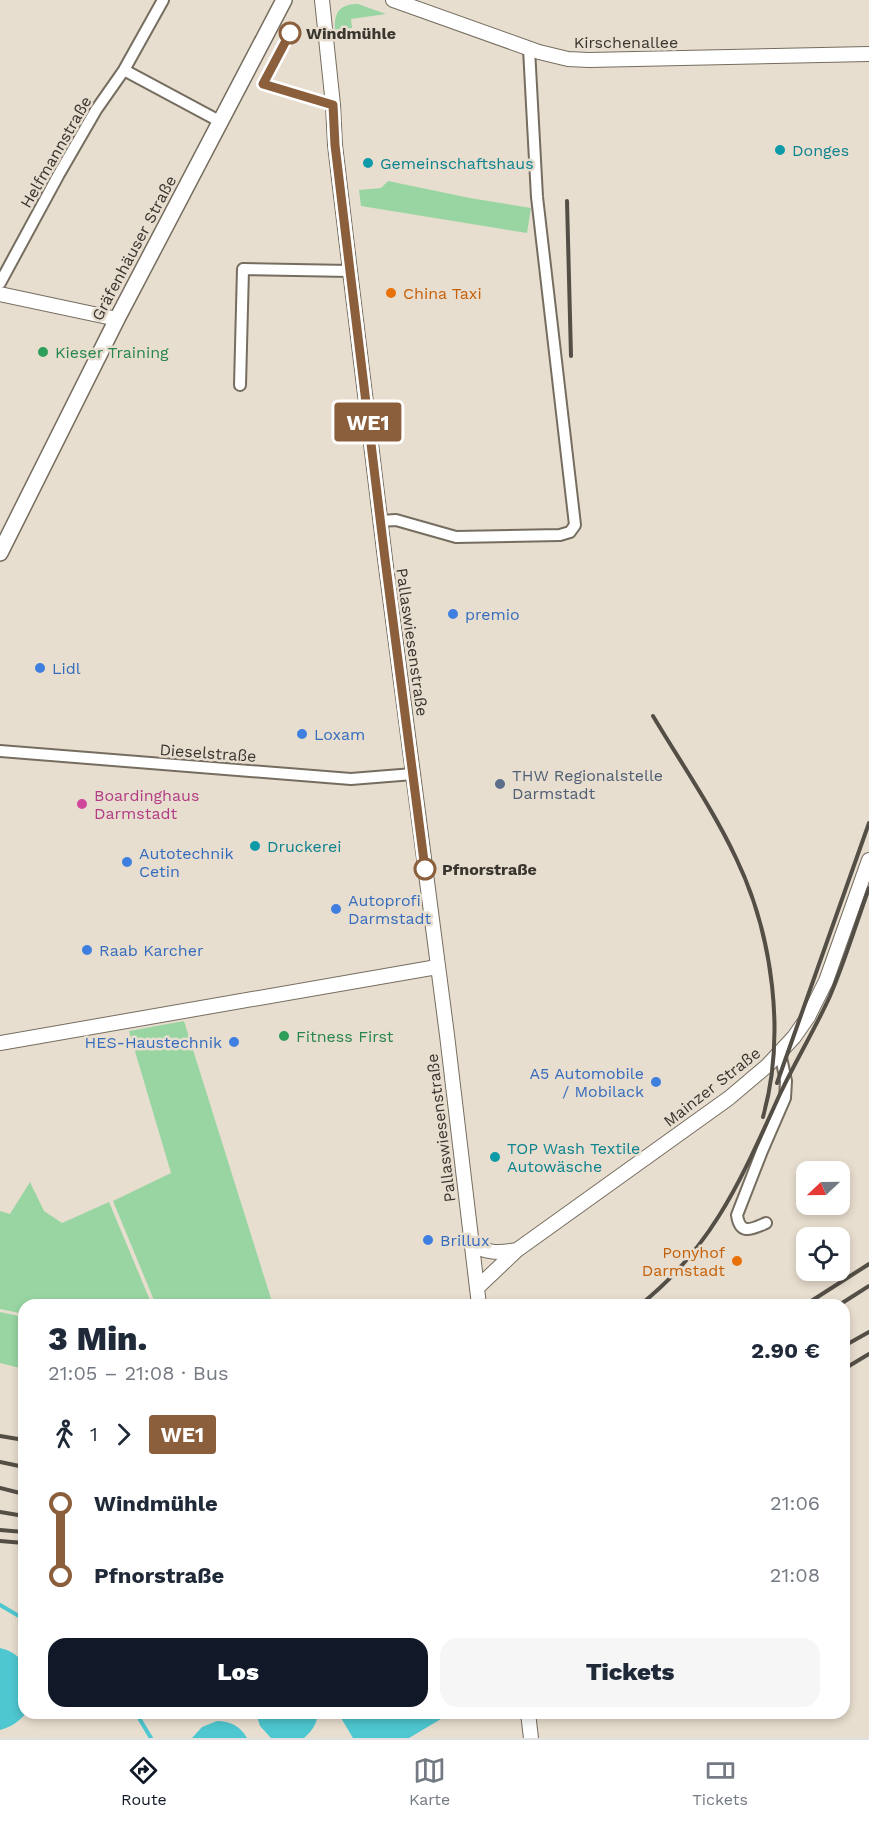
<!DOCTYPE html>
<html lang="de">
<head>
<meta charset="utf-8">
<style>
  :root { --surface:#fff; --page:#f6f6f7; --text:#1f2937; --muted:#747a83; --line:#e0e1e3; --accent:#111827 }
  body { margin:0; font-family:"Work Sans",sans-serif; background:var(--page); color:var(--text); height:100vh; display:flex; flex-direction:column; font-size:22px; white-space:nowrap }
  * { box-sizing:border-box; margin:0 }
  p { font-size:20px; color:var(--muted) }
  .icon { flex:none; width:33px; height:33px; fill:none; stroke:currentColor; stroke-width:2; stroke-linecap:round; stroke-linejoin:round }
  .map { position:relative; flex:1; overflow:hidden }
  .drawer { position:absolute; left:18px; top:1299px; width:832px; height:420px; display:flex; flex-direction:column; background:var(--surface); border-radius:18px; box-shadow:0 3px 9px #0003 }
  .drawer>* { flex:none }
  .badge { padding:0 12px; border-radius:4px; font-size:21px; line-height:39px }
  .needle { width:39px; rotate:248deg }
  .controls { position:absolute; left:796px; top:1161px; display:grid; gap:12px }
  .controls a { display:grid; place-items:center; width:54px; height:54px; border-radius:12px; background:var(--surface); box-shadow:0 3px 9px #0003; font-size:30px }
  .map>.badge { position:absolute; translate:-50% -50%; box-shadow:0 0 0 3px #fff }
  .legs { display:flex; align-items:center; gap:9px; height:66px; padding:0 30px; font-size:20px }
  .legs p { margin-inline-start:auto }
  .overview { display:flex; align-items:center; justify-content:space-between; height:102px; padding:0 30px }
  h1 { font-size:33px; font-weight:800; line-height:45px }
  .cta { display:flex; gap:12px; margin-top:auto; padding:12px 30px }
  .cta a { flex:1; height:69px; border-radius:18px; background:var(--accent); color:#fff; font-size:24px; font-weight:800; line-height:69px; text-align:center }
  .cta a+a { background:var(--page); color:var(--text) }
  ul { padding:0 30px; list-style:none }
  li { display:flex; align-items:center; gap:21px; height:72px; font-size:22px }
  li i { display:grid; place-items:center; width:9px; height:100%; margin:0 8px; background:currentColor }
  li i::after { content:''; width:15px; height:15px; margin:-8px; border:4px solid; border-radius:50%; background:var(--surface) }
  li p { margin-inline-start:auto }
  li:first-child i { background:linear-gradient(#0000 50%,currentColor 0) }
  li:last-child i { background:linear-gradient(currentColor 50%,#0000 0) }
  .tab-bar { display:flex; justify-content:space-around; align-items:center; height:84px; border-top:2px solid var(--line); background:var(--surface); font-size:16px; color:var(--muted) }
  .tab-bar a { display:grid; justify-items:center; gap:3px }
  .tab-bar .current { color:var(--accent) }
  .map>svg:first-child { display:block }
  .green { fill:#99d5a3 }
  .water { fill:#4ec7d0 }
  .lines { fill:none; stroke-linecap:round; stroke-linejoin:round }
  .stream { stroke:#4ec7d0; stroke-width:4 }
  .street-casing { stroke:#756d5f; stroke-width:14 }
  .secondary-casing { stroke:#756d5f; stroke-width:16 }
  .primary-casing { stroke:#756d5f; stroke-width:18 }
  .street { stroke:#fff; stroke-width:10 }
  .secondary { stroke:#fff; stroke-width:14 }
  .primary { stroke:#fff; stroke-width:15 }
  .rail { stroke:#534e46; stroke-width:4 }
  .line-1-casing { stroke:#fff; stroke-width:14 }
  .line-1 { stroke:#8b5e3c; stroke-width:9 }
  .stop-1-dot { fill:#fff; stroke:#8b5e3c; stroke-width:3 }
  .culture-dot { fill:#0f9aa8; stroke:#e8decf; stroke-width:2 }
  .food-dot { fill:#e8710a; stroke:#e8decf; stroke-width:2 }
  .leisure-dot { fill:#2e9e5b; stroke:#e8decf; stroke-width:2 }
  .shop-dot { fill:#3f7fe0; stroke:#e8decf; stroke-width:2 }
  .service-dot { fill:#5c6f8a; stroke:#e8decf; stroke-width:2 }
  .hotel-dot { fill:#d1479c; stroke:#e8decf; stroke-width:2 }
  .labels { text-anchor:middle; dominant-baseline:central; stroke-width:5; stroke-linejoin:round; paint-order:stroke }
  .stop-label { font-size:16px; font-weight:bold; fill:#39352f; stroke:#e8decf; text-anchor:start }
  .street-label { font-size:16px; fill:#39352f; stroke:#e8decf }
  .culture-label { font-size:16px; fill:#0d838f; stroke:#e8decf; text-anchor:start }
  .food-label { font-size:16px; fill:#c56008; stroke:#e8decf; text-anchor:start }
  .leisure-label { font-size:16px; fill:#27864d; stroke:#e8decf; text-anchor:start }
  .shop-label { font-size:16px; fill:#366cbe; stroke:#e8decf; text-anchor:start }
  .service-label { font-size:16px; fill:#4e5e75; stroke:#e8decf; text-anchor:start }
  .hotel-label { font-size:16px; fill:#b23c85; stroke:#e8decf; text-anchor:start }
</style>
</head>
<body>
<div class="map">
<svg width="869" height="1738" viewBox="0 0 869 1738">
  <rect width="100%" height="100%" fill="#e8decf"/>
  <path class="green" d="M358 4 386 14 351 19 352 28 335 30C334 13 339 4 358 4Z
    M388 181 470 198 531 208 527 233 361 206 359 190 381 188Z
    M184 1021 273 1305H156L113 1201 171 1173 129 1031Z
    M30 1182 44 1211 62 1223 109 1202 152 1305H24V1314L0 1309V1211L10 1214Z
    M0 1312 24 1317V1369L0 1363Z"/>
  <path class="water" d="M0 1648C10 1650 17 1655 24 1663V1713H26C19 1722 11 1727 0 1730Z
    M256 1713H318C317 1724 312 1731 304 1738H271L260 1726Z
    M338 1713H451L409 1738H353Z
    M217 1721C230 1721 240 1726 247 1738H192L202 1727Z"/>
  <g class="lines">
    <path class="stream" d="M0 1605 24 1619
      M136 1713 151 1738"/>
    <g class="street-casing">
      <path id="street" d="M124 70 221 122
        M0 283 59 174 96 110 124 70 163 0
        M240 385 243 269 350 271
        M380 521 396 520 456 537 560 535 570 532 575 525 537 197 529 49
        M0 751 351 779 413 774
        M766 1223C752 1229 740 1236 737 1215L762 1151 785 1098 786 1081 780 1053"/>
    </g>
    <g class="secondary-casing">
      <path id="secondary" d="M322 0 333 105 335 145 350 271 385 559 447 1035 479 1305
        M393 0 539 52 568 59 589 60 869 54
        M0 294 117 319
        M0 1043 437 967
        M471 1242C484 1254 500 1253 517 1250
        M477 1288 517 1250 729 1098 768 1065 794 1037 808 1017 826 981 869 860
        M528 1713 531 1738"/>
    </g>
    <g class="primary-casing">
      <path id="primary" d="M0 553 117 319 284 0"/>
    </g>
    <use href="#street" class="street"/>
    <use href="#secondary" class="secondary"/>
    <use href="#primary" class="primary"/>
    <path class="rail" d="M567 201 571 356
      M653 716C681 763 713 809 736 858 773 935 786 1035 763 1117
      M777 1083 869 823
      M640 1305C714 1246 742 1177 780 1094 796 1060 815 1029 830 996 845 961 856 924 869 888
      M805 1305 869 1264
      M839 1305 869 1286
      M844 1346 869 1332
      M844 1369 869 1354
      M0 1436 24 1440
      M0 1462 24 1467
      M0 1488 24 1494
      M0 1512 24 1516
      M0 1530 24 1532
      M0 1541 24 1543"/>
  </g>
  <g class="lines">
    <g class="line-1-casing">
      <path id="line-1" d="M290 33 263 84 333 105 335 145 350 271 385 559 425 869"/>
    </g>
    <use href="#line-1" class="line-1"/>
  </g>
  <g class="stop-1-dot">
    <circle cx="290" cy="33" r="10"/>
    <circle cx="425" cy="869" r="10"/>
  </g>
  <g class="culture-dot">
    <circle cx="780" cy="150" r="6"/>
    <circle cx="368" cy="163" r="6"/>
    <circle cx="255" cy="846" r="6"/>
    <circle cx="495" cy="1157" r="6"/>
  </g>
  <g class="food-dot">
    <circle cx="391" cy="293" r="6"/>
    <circle cx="737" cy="1261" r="6"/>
  </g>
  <g class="leisure-dot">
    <circle cx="43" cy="352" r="6"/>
    <circle cx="284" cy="1036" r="6"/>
  </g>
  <g class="shop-dot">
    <circle cx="453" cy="614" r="6"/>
    <circle cx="40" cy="668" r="6"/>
    <circle cx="302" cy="734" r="6"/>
    <circle cx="127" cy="862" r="6"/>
    <circle cx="336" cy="909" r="6"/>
    <circle cx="87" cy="950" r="6"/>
    <circle cx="234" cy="1042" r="6"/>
    <circle cx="656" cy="1082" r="6"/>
    <circle cx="428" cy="1240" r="6"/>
  </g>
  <circle class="service-dot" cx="500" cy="784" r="6"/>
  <circle class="hotel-dot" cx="82" cy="804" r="6"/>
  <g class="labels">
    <g class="stop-label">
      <text x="306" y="33">Windmühle</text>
      <text x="442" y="869">Pfnorstraße</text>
    </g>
    <g class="street-label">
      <text x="626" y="42">Kirschenallee</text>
      <text transform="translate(56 152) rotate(-60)">Helfmannstraße</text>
      <text transform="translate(134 248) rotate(-62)">Gräfenhäuser Straße</text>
      <text transform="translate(412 642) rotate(82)">Pallaswiesenstraße</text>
      <text transform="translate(208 753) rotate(4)">Dieselstraße</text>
      <text transform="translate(712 1087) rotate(-38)">Mainzer Straße</text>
      <text transform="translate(441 1128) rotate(-97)">Pallaswiesenstraße</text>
    </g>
    <g class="culture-label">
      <text x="792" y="150">Donges</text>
      <text x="380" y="163">Gemeinschaftshaus</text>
      <text x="267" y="846">Druckerei</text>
      <text x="507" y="1148">TOP Wash Textile<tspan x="507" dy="18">Autowäsche</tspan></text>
    </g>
    <g class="food-label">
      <text x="403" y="293">China Taxi</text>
      <text x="725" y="1252" text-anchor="end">Ponyhof<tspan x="725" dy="18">Darmstadt</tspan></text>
    </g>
    <g class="leisure-label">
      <text x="55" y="352">Kieser Training</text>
      <text x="296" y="1036">Fitness First</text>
    </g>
    <g class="shop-label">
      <text x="465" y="614">premio</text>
      <text x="52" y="668">Lidl</text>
      <text x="314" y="734">Loxam</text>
      <text x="139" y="853">Autotechnik<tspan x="139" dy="18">Cetin</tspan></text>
      <text x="348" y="900">Autoprofi<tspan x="348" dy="18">Darmstadt</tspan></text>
      <text x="99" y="950">Raab Karcher</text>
      <text x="222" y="1042" text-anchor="end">HES-Haustechnik</text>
      <text x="644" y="1073" text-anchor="end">A5 Automobile<tspan x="644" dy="18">/ Mobilack</tspan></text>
      <text x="440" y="1240">Brillux</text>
    </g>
    <g class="service-label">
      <text x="512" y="775">THW Regionalstelle<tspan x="512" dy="18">Darmstadt</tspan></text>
    </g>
    <g class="hotel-label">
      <text x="94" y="795">Boardinghaus<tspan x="94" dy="18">Darmstadt</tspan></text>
    </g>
  </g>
</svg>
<div class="controls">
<a><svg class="needle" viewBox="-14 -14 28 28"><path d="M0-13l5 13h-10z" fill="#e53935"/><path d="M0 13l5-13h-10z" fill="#747a83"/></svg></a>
<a><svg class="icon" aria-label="locate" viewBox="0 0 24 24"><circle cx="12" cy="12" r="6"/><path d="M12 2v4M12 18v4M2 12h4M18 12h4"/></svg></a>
</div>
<b class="badge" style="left:368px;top:422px;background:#8b5e3c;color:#fff">WE1</b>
<section class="drawer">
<div class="overview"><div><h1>3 Min.</h1><p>21:05 – 21:08 · Bus</p></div><b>2.90 €</b></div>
<div class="legs"><svg class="icon" aria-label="walk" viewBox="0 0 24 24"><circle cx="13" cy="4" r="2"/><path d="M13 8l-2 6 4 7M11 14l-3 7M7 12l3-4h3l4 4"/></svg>1<svg class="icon" aria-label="forward" viewBox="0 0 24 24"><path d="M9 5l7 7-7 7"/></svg><b class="badge" style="background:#8b5e3c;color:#fff">WE1</b></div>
<ul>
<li><i style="color:#8b5e3c"></i><b>Windmühle</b><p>21:06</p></li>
<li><i style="color:#8b5e3c"></i><b>Pfnorstraße</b><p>21:08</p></li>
</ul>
<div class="cta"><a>Los</a><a>Tickets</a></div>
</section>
</div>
<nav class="tab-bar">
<a class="current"><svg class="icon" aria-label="directions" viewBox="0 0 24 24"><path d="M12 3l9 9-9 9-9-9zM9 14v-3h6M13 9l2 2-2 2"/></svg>Route</a>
<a><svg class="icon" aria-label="map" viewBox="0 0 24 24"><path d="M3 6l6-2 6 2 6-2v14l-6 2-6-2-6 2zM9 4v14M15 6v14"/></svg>Karte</a>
<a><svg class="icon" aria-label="tickets" viewBox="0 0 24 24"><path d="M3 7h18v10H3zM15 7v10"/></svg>Tickets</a>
</nav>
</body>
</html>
